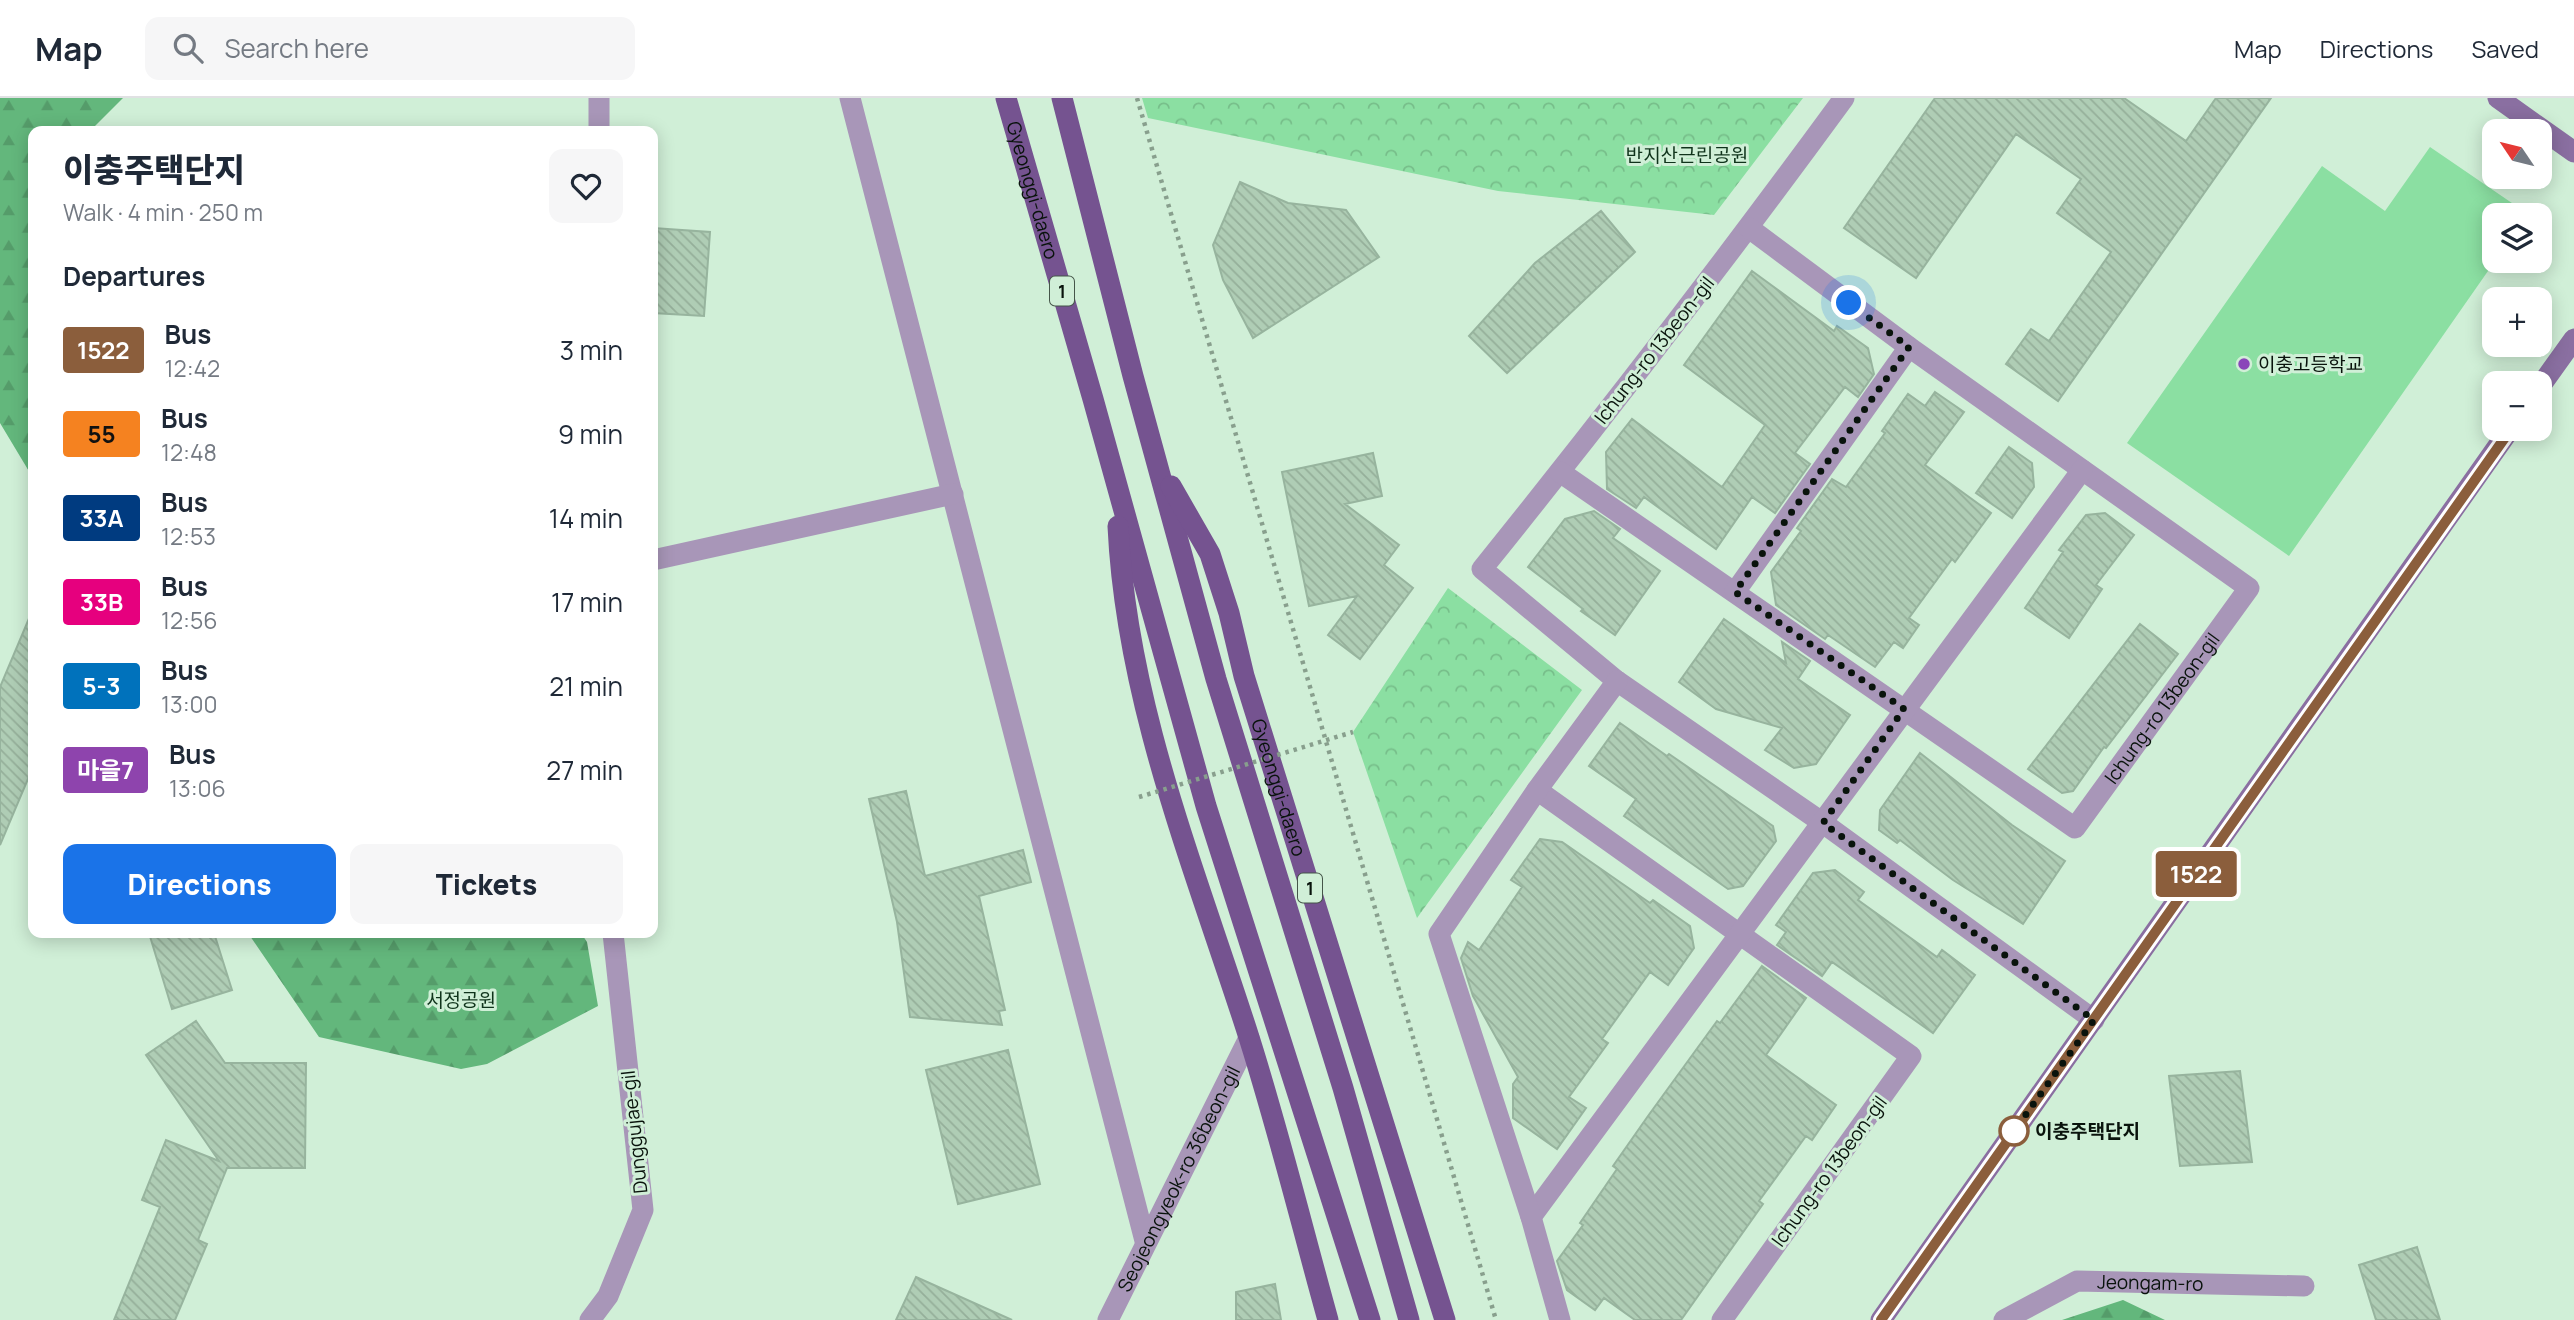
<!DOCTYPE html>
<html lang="en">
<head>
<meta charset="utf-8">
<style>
  :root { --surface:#fff; --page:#f6f6f7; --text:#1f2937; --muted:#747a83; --line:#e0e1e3; --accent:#1a73e8 }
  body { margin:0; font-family:Manrope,"Noto Sans KR",sans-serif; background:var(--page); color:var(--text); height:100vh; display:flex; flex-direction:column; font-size:26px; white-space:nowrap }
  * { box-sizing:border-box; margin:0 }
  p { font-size:23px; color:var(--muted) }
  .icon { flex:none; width:38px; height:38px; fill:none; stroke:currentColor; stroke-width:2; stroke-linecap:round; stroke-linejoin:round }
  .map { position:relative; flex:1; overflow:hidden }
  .drawer { position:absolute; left:28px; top:28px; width:630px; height:812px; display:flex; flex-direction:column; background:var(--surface); border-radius:14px; box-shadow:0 4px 18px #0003 }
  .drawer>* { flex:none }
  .badge { padding:0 14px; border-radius:5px; font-size:24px; line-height:46px }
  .needle { width:46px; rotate:305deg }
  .fabs { position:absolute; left:2482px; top:21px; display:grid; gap:14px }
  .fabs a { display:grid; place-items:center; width:70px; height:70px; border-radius:14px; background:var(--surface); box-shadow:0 4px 18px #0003; font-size:35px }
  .you { position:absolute; width:35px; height:35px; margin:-18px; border:5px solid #fff; border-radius:50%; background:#1a73e8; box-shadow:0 0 0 10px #1a73e833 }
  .map>.badge { position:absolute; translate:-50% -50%; box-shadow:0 0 0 4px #fff }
  h2 { padding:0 35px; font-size:26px; line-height:63px }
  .round { display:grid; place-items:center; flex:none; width:74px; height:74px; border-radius:14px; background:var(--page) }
  .summary { display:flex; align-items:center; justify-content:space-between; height:119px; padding:0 35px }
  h1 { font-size:33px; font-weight:800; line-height:52px }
  .button { display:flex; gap:14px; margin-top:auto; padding:14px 35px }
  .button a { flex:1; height:80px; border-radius:14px; background:var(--accent); color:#fff; font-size:28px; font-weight:800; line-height:80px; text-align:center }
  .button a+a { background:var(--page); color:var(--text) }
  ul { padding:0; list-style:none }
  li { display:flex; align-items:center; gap:21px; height:84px; padding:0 35px }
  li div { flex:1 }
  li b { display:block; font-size:26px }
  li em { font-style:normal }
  li .badge { min-width:77px; font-weight:700; text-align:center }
  header { display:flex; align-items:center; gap:42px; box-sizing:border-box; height:98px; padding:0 35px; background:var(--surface); border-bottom:2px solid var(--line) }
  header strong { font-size:33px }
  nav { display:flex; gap:38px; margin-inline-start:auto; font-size:24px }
  .search { width:490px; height:63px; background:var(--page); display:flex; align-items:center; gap:18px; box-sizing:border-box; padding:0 24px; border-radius:14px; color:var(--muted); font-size:26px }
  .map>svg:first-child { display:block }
  .forest { fill:url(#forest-firs) }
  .park { fill:url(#park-crowns) }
  .pitch { fill:#8bdfa2 }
  .building { fill:url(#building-back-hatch); stroke:#97b49e; stroke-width:2 }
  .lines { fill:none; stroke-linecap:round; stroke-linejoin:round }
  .path { stroke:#889f8d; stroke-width:4.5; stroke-dasharray:3.5 5; stroke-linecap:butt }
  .street { stroke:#a896b8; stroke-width:21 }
  .secondary { stroke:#8a6fa1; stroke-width:21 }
  .primary { stroke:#755390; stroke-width:21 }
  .path-bridge { stroke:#889f8d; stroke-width:4.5; stroke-dasharray:3.5 5; stroke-linecap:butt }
  .line-casing { stroke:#fff; stroke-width:16 }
  .line { stroke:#8b5e3c; stroke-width:10 }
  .walk { stroke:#09130c; stroke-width:7; stroke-dasharray:0 12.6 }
  .poi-dot { fill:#8a46b9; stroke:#d0efd7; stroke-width:2.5 }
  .stop-dot { fill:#fff; stroke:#8b5e3c; stroke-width:3.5 }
  .labels { text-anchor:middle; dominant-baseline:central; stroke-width:6; stroke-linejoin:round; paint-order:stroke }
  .shield { fill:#d0efd7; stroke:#455549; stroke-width:2 }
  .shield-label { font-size:18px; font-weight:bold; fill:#09130c }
  .park-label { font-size:19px; fill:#0f331b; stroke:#d0efd7 }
  .street-label { font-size:19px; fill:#09130c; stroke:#d0efd7 }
  .poi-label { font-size:19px; fill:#09130c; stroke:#d0efd7; text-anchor:start }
  .stop-label { font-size:19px; font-weight:bold; fill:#09130c; stroke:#d0efd7; text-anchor:start }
</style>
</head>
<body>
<header>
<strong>Map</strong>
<div class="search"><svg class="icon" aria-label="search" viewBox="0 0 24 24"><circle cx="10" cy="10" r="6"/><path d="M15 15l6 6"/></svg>Search here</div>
<nav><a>Map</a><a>Directions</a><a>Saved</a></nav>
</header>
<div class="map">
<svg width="2574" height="1222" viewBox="0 0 2574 1222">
  <defs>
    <pattern id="forest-firs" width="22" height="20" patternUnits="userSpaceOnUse" patternTransform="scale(1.75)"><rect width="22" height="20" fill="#63b77c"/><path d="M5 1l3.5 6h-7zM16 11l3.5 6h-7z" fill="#559c6a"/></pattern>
    <pattern id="park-crowns" width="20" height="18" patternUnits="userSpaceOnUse" patternTransform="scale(1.75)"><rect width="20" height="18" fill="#8bdfa2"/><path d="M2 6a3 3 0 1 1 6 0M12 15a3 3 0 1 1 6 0" fill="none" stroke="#77be8a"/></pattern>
    <pattern id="building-back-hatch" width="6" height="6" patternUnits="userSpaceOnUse" patternTransform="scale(1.75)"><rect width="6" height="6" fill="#afcdb5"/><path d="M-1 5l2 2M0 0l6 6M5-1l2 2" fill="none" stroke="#95af9a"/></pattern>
  </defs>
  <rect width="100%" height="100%" fill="#d0efd7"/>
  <path class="forest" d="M0 0H123L90 33H33V380L0 325Z
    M248 835H581L587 844 598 908 487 966 461 971 319 939Z
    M2123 1202 2165 1222H2062L2065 1221Z"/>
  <path class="park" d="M1142 0H1803L1714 117 1498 93 1148 20Z
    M1448 490 1582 592 1417 820 1353 634Z"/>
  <path class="pitch" d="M2430 49 2528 116 2494 117 2495 163 2289 458 2127 345 2322 68 2385 113Z"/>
  <path class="building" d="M1935 0H2124L2186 43 2216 0H2271L2058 303 2006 266 2031 231 2049 243 2111 154 2057 115 2081 81 2016 36 1916 180 1844 130Z
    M1240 84 1288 105 1346 112 1379 159 1253 240 1223 182 1213 147Z
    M1601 113 1635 154 1507 275 1469 238 1535 165Z
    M653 130 710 134 704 218 653 215Z
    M1752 173 1834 233 1837 228 1868 250 1874 276 1858 299 1845 289 1795 355 1810 366 1775 415 1752 399 1716 451 1644 399 1636 410 1607 391 1606 354 1632 321 1722 389 1765 327 1684 267Z
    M1935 294 1964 314 1925 367 1991 415 1955 464 1952 461 1909 520 1919 527 1903 550 1894 544 1875 569 1828 537 1825 541 1776 507 1771 474 1801 433 1797 430 1832 381 1846 389 1885 335 1882 333 1908 296 1925 308Z
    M2009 349 2032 365 2034 389 2012 420 1976 395Z
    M1373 355 1382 398 1345 406 1399 447 1384 467 1413 490 1360 561 1328 537 1357 498 1309 508 1282 374Z
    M1594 413 1620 431 1613 440 1660 473 1615 537 1581 513 1583 511 1528 469 1565 421Z
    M2105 415 2134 437 2096 487 2102 491 2069 540 2025 510 2063 454 2059 452 2086 417Z
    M33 511V669L0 747V589Z
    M1724 521 1786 565 1782 544 1810 563 1798 581 1850 617 1816 666 1794 670 1765 652 1782 630 1716 611 1679 584Z
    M2140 526 2178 556 2106 650 2104 649 2073 693 2062 695 2028 671Z
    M1620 625 1667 658 1669 656 1773 728 1776 743 1743 788 1728 791 1624 718 1636 701 1589 668Z
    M1920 655 2012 727 2065 763 2023 826 1953 782 1900 742 1897 745 1879 732 1880 712Z
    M906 693 925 778 1023 752 1031 784 979 798 1005 912 999 913 1002 927 910 919 897 824 869 701Z
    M1540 741 1562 744 1650 805 1653 802 1690 828 1694 850 1668 887 1650 874 1602 941 1608 945 1569 999 1586 1010 1557 1051 1513 1020V986L1518 979 1473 898 1461 860 1468 844 1479 852 1522 789 1511 782Z
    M1835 772 1864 794 1858 802 1937 859 1942 852 1975 877 1933 935 1832 864 1822 878 1777 847 1786 834 1776 827 1813 775Z
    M149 835H214L232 892 172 911Z
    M1762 868 1806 900 1766 957 1836 1007 1812 1042 1806 1038 1759 1103 1763 1106 1681 1222H1635L1604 1200 1595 1212 1567 1192 1557 1163 1583 1127 1580 1125 1617 1071 1613 1068 1648 1018 1717 923 1720 925Z
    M196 923 225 965H306L305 1070H227L198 1142 207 1146 175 1222H114L160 1109 142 1102 166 1042 219 1063 146 957Z
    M1008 952 1040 1086 958 1106 926 972Z
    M2240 973 2252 1064 2180 1068 2169 978Z
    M2417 1149 2440 1222H2376L2359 1167Z
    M916 1179 1012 1222H896Z
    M1275 1186 1281 1222H1236V1194Z"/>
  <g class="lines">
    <path class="path" d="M1137 0 1496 1222"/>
    <g class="street">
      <path d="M850 0 1145 1143"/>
      <path d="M1844 0C1727 160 1606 317 1482 471L1617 583 1823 725 2094 922"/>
      <path d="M599 33V0"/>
      <path id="s1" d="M1560 374 2075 730 2249 490 1909 249 1749 130"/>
      <path d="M653 462 953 396"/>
      <path d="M1735 494 1909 249"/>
      <path d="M1537 692 1911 958 1722 1222"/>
      <path d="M1531 1119 2082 372"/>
      <path d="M590 1222 608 1198 643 1112 613 835"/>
      <path id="s2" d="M1108 1222 1249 940"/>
      <path d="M1560 1222 1531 1119 1439 836 1537 692 1617 583"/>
      <path id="s3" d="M2004 1222 2077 1183 2304 1188"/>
    </g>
    <path class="secondary" d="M2498 0 2574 54
      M2539 290 2574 241
      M1881 1222 2510 331"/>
    <g class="primary">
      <path id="s4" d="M1006 0 1093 301 1206 708 1370 1222"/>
      <path d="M1062 0 1133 278 1216 581 1343 990 1409 1222"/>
      <path id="s5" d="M1171 388 1210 456 1229 515 1244 578 1445 1222"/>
      <path d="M1118 428C1126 602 1193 766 1246 930 1277 1026 1301 1125 1328 1222"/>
    </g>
    <path class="path-bridge" d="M1139 699 1353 634"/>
  </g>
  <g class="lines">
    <g class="line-casing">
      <path id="line" d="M1881 1222 2511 331"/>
    </g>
    <use href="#line" class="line"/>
    <path class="walk" d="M1849 205 1909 249 1735 494 1904 611 1823 725 2094 922 2014 1033"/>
  </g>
  <circle class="poi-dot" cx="2244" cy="266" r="7"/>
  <circle class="stop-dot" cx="2014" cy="1033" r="14"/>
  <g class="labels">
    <g class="shield">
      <rect x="1050" y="178.5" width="24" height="29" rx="5"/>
      <rect x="1298" y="775.5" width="24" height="29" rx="5"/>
    </g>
    <g class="shield-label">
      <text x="1062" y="193">1</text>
      <text x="1310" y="790">1</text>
    </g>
    <g class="park-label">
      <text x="1687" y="57">반지산근린공원</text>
      <text x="461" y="902">서정공원</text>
    </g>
    <g class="street-label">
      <text stroke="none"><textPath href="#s4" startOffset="96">Gyeonggi-daero</textPath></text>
      <text transform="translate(1654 252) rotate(-52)">Ichung-ro 13beon-gil</text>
      <text stroke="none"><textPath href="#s1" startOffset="774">Ichung-ro 13beon-gil</textPath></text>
      <text stroke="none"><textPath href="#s5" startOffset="322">Gyeonggi-daero</textPath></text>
      <text transform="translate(634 1034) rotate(-96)">Dunggujae-gil</text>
      <text transform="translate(1829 1073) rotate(-54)">Ichung-ro 13beon-gil</text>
      <text stroke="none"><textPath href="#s2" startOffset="158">Seojeongyeok-ro 36beon-gil</textPath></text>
      <text stroke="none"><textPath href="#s3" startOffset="156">Jeongam-ro</textPath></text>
    </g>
    <g class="poi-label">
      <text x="2258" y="266">이충고등학교</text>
    </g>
    <g class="stop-label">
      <text x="2035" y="1033">이충주택단지</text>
    </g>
  </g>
</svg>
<div class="fabs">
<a><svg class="needle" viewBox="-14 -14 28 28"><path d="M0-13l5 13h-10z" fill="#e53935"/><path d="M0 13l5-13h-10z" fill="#747a83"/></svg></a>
<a><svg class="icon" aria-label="layers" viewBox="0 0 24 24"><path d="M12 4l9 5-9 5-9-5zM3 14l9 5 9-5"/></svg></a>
<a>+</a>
<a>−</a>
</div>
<div class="you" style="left:1849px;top:205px"></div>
<b class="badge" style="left:2196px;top:776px;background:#8b5e3c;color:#fff">1522</b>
<section class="drawer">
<div class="summary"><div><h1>이충주택단지</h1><p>Walk · 4 min · 250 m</p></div><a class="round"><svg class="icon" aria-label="heart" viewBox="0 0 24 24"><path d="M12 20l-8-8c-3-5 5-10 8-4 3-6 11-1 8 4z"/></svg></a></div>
<h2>Departures</h2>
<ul>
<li><span class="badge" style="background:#8b5e3c;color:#fff">1522</span><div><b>Bus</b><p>12:42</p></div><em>3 min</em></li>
<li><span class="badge" style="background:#f58220;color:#111">55</span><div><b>Bus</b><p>12:48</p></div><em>9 min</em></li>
<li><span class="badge" style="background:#003b80;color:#fff">33A</span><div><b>Bus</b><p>12:53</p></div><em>14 min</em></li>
<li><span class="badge" style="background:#e6007e;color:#fff">33B</span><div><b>Bus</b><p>12:56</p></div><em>17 min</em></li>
<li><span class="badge" style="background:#0072bc;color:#fff">5-3</span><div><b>Bus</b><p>13:00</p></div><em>21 min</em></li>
<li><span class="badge" style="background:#8e44ad;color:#fff">마을7</span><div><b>Bus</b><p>13:06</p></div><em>27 min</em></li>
</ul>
<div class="button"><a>Directions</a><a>Tickets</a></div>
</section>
</div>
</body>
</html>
